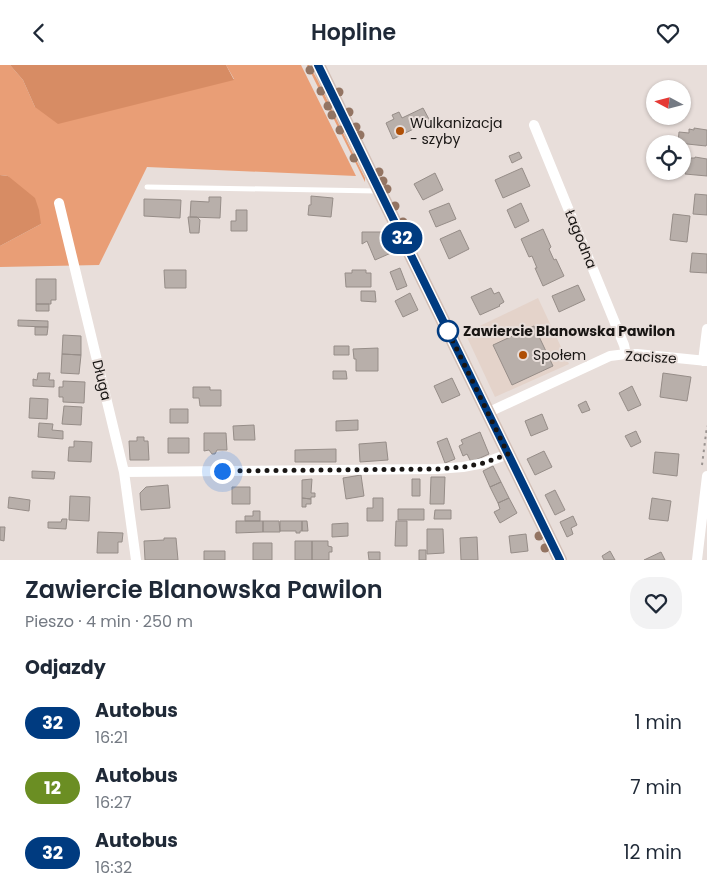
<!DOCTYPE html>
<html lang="pl">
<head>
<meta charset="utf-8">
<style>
  :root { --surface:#fff; --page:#f2f2f3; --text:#1f2937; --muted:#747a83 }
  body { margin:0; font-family:Poppins,sans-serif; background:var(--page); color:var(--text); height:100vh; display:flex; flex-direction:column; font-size:19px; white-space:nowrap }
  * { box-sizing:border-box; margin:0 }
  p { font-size:16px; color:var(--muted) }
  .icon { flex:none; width:28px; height:28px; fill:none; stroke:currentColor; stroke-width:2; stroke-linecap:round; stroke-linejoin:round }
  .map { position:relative; height:495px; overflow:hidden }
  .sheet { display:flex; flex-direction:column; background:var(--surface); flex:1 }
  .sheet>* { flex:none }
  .badge { padding:0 10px; border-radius:16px; font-size:18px; line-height:32px }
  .needle { width:32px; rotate:277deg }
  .tools { position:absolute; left:646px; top:15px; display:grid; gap:10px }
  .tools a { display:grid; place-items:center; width:45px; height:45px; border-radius:50%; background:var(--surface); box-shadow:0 1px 4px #0004; font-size:25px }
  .you { position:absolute; width:25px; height:25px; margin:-12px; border:4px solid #fff; border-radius:50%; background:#1a73e8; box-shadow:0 0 0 8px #1a73e833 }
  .map>.badge { position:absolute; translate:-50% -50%; box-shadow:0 0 0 2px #fff }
  h2 { padding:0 25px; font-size:19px; line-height:45px }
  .round { display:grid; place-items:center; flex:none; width:52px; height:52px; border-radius:20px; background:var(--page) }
  .head { display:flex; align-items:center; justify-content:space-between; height:85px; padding:0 25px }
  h1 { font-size:24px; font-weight:600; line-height:38px }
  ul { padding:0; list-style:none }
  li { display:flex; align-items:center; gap:15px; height:65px; padding:0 25px }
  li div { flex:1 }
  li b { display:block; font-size:19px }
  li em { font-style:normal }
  li .badge { min-width:55px; font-weight:700; text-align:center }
  header { display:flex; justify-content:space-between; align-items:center; height:65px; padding:0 25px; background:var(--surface); font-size:22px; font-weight:600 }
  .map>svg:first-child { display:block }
  .built { fill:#e4d3ca }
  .green { fill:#e99e76 }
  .forest { fill:#d78c64 }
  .building { fill:#b8afaa; stroke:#968d88 }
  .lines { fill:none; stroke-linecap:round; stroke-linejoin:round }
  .path { stroke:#9a9390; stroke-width:2; stroke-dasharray:2.5 4; stroke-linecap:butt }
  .lane { stroke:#fff; stroke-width:5 }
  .street { stroke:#fff; stroke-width:10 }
  .secondary { stroke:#d2bfb6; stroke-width:14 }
  .tree { fill:#937462 }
  .line-casing { stroke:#fff; stroke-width:11 }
  .line { stroke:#003b80; stroke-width:8 }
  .walk { stroke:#191614; stroke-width:5; stroke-dasharray:0 9 }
  .poi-dot { fill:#af4f06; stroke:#e8deda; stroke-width:2 }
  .stop-dot { fill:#fff; stroke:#003b80; stroke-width:2.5 }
  .labels { text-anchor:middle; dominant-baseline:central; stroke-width:4; stroke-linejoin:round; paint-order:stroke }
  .poi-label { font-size:14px; fill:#191614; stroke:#e8deda; text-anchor:start }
  .street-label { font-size:14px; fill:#191614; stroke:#e8deda }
  .stop-label { font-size:14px; font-weight:bold; fill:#191614; stroke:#e8deda; text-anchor:start }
</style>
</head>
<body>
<header><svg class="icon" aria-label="back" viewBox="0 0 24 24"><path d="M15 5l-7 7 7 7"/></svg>Hopline<svg class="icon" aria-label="heart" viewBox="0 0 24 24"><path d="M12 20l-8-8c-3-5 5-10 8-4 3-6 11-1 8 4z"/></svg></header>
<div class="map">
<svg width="707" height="495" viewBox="0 0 707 495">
  <rect width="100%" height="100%" fill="#e8deda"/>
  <path class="built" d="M538 233 569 299 495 332 465 268Z"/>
  <path class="green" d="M0 0H10L23 15 35 42 234 14 226 0H301L356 111 147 102 99 200 0 202V181L41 159 8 111 0 110Z
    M307 0H309L317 14 365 113V117Z"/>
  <path class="forest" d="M10 0H226L234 15 58 59 35 42 23 15Z
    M0 110 8 111 35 133 39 145 41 159 0 181Z"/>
  <path class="building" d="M423 43 430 56 393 74 386 58 394 54 392 50 399 47 402 53Z
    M694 63 707 65V79L706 81 678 78 679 67 689 68V64L694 65Z
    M519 87 522 93 512 98 509 91Z
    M695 92 707 94V111L685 109 687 93H695Z
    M522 103 530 121 503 133 495 115Z
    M435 108 443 125 423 135 414 119Z
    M695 129 707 130V150L693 149Z
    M311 131 333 133 331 152 308 150 309 140H311Z
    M209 132H221L220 153 190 152 191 136 209 137Z
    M144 134 181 135 180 153 144 151Z
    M449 138 456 154 436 162 429 146Z
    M521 138 529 156 515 163 507 145Z
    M236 145H247V166H231V156H236Z
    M673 149 690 151 687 177 670 175Z
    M188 152H197L200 155 199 168H190Z
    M543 164 551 182 549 184 554 195 556 194 564 211 543 221 535 203H537L532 191 529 192 521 174Z
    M460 165 469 184 449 194 440 174Z
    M362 167H381L391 188 375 195 367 176 362 179Z
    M692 188 707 189V208L690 207Z
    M400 203 407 221 397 225 390 207Z
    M164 205H186V223H165Z
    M352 205H366V208H371V222H346L345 208H352Z
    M36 214H56V235H51V239H36Z
    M578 220 585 235 559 247 552 231Z
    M491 223 494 229 499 227 504 237 499 240 500 241 480 250 471 232Z
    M361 226H375L376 237 361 236Z
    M410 228 418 245 403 252 395 236Z
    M36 239H49V246H36Z
    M18 255 48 256V262L18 261Z
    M534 261 553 301 512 320 493 280Z
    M35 262H48L47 270H35Z
    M63 270 81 271V290L62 289Z
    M334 281H349V290H334Z
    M378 283V306H356V294H354L353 284Z
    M62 289 81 290 79 309 61 308Z
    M333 306H346L347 314H333Z
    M38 308H50L49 315H54V322L33 321V314L37 315Z
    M663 308 691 312 687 336 660 332Z
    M452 313 460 330 442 338 434 321Z
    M63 316 85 317 84 338 63 337V332H59V322H63Z
    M632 321 641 340 628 346 619 328Z
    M193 322H210V325H221V341H200L199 333H193Z
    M30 333 48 334 47 354 29 353Z
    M586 336 590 345 582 348 578 340Z
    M64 341 82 342 81 360 62 359Z
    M170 344H188V358H170Z
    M542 349 548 364 531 371 525 356Z
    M358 355V365L336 366V356Z
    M39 358 53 359 52 365 63 366V374L38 372Z
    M254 360 255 375H234L233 361Z
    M636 366 641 377 631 382 625 371Z
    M480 367 489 389 471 397 467 389 463 391 459 381 463 379 461 375Z
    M204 368H226L227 385H217L215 389H212L209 385 204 386Z
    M137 372H144V376H148L149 395H130L129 376H137Z
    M168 373H189V388H168Z
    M447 373 455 394 445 398 437 377Z
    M74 376 92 377 91 397 68 396 69 382H74Z
    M386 377 388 395 360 397 359 379Z
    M336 384V397H295V385Z
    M544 386 552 402 535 410 527 394Z
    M655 387 679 389 677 411 653 408Z
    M493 401 501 417 490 422 483 406Z
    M32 406 55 407 54 414 32 413Z
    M361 410 364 431 346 434 343 413Z
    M431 412H445L444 439H430Z
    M312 414 311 428H315V432H311V434L302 433V415Z
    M412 414H420V431H412Z
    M501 417 509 433 498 438 490 422Z
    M168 420 170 443 141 445 140 428 146 422Z
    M232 422H250V439H232Z
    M555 425 565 445 555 450 545 430Z
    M70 431 90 432 89 456 69 455Z
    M9 432 30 435 29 446 8 443Z
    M302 433 311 434V439H306V442H302Z
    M373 433H383V456H367V443H373Z
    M509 433 517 448 500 458 494 447 500 444 498 438Z
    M652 433 671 436 668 456 649 454Z
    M398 444H424V455H398Z
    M435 445H451V454H434Z
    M253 446H260V456H245V451H253Z
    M573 451 577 460 571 463 573 469 567 472 560 457Z
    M62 454H67L66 464 48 463V457H61Z
    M236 456H263V467L236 468Z
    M263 456H279L280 467H263Z
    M280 456H302V466H300V468H296V466H280Z
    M302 456H307L308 466H302Z
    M396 456H407V481H395Z
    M348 458V471L332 472V459Z
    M0 462H5L4 476 0 475Z
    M427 464H443L444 488 427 489Z
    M98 467 123 468 122 477H118V488H97Z
    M526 469 528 486 511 488 509 471Z
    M477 472 478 495H461L460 473Z
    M164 473H176L178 495H145L144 476 164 475Z
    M295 476H312V495H295Z
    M312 476H328V481L332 482V487H329V495H312Z
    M253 478H272V495H253Z
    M419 485H426V495H419Z
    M204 486H225V495H204Z
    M610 486 615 495H604L602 491Z
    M368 487H380V495H369Z
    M661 487 665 495H644Z"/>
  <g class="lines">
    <path class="path" d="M702 400 707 361"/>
    <path class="lane" d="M147 122 377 126"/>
    <path class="street" d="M534 60 624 280 626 289
      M59 138 124 407 136 495
      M703 296 707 264
      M487 348 610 291 626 289H637L707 296
      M124 407 437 404 463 402 484 398 508 389
      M697 495 707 411"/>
    <path class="secondary" d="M318 0 560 495"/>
  </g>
  <g class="tree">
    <circle cx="310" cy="5" r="4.5"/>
    <circle cx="321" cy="26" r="4.5"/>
    <circle cx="339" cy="27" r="4.5"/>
    <circle cx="328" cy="41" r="4.5"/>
    <circle cx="349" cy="47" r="4.5"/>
    <circle cx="332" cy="50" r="4.5"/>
    <circle cx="356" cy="62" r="4.5"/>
    <circle cx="340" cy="65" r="4.5"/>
    <circle cx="360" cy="70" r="4.5"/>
    <circle cx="354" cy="93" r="4.5"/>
    <circle cx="379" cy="107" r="4.5"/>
    <circle cx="383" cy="116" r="4.5"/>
    <circle cx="387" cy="124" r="4.5"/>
    <circle cx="395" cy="141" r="4.5"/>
    <circle cx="403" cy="157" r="4.5"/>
    <circle cx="414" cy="180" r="4.5"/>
    <circle cx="539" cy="471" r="4.5"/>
    <circle cx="545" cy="483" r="4.5"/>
  </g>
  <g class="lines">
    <g class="line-casing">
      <path id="line" d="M318 0 560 495"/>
    </g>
    <use href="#line" class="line"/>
    <path class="walk" d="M222 406 438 404 464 402 484 398 508 389 444 258 448 266"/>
  </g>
  <g class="poi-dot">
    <circle cx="400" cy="66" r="5"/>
    <circle cx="523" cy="290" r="5"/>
  </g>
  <circle class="stop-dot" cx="448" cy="266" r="10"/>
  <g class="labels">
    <g class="poi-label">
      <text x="410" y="58">Wulkanizacja<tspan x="410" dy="16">- szyby</tspan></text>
      <text x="533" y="290">Społem</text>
    </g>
    <g class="street-label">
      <text transform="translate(581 174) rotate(68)">Łagodna</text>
      <text transform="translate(651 292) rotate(3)">Zacisze</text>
      <text transform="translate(102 315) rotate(76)">Długa</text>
    </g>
    <g class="stop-label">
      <text x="463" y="266">Zawiercie Blanowska Pawilon</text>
    </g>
  </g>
</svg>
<div class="tools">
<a><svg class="needle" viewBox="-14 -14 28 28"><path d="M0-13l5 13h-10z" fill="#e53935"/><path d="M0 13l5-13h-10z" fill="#747a83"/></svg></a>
<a><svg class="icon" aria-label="locate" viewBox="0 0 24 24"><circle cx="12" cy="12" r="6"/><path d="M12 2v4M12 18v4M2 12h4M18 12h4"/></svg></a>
</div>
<div class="you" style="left:222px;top:406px"></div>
<b class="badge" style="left:402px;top:173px;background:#003b80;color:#fff">32</b>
</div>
<section class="sheet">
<div class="head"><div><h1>Zawiercie Blanowska Pawilon</h1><p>Pieszo · 4 min · 250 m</p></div><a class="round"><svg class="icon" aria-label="heart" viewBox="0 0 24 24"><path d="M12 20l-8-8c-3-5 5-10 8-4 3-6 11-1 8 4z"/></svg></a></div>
<h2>Odjazdy</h2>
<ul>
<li><span class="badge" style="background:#003b80;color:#fff">32</span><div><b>Autobus</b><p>16:21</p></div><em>1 min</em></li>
<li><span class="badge" style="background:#6b8e23;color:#fff">12</span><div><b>Autobus</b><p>16:27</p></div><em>7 min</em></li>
<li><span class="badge" style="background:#003b80;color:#fff">32</span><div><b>Autobus</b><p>16:32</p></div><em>12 min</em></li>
</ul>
</section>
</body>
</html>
